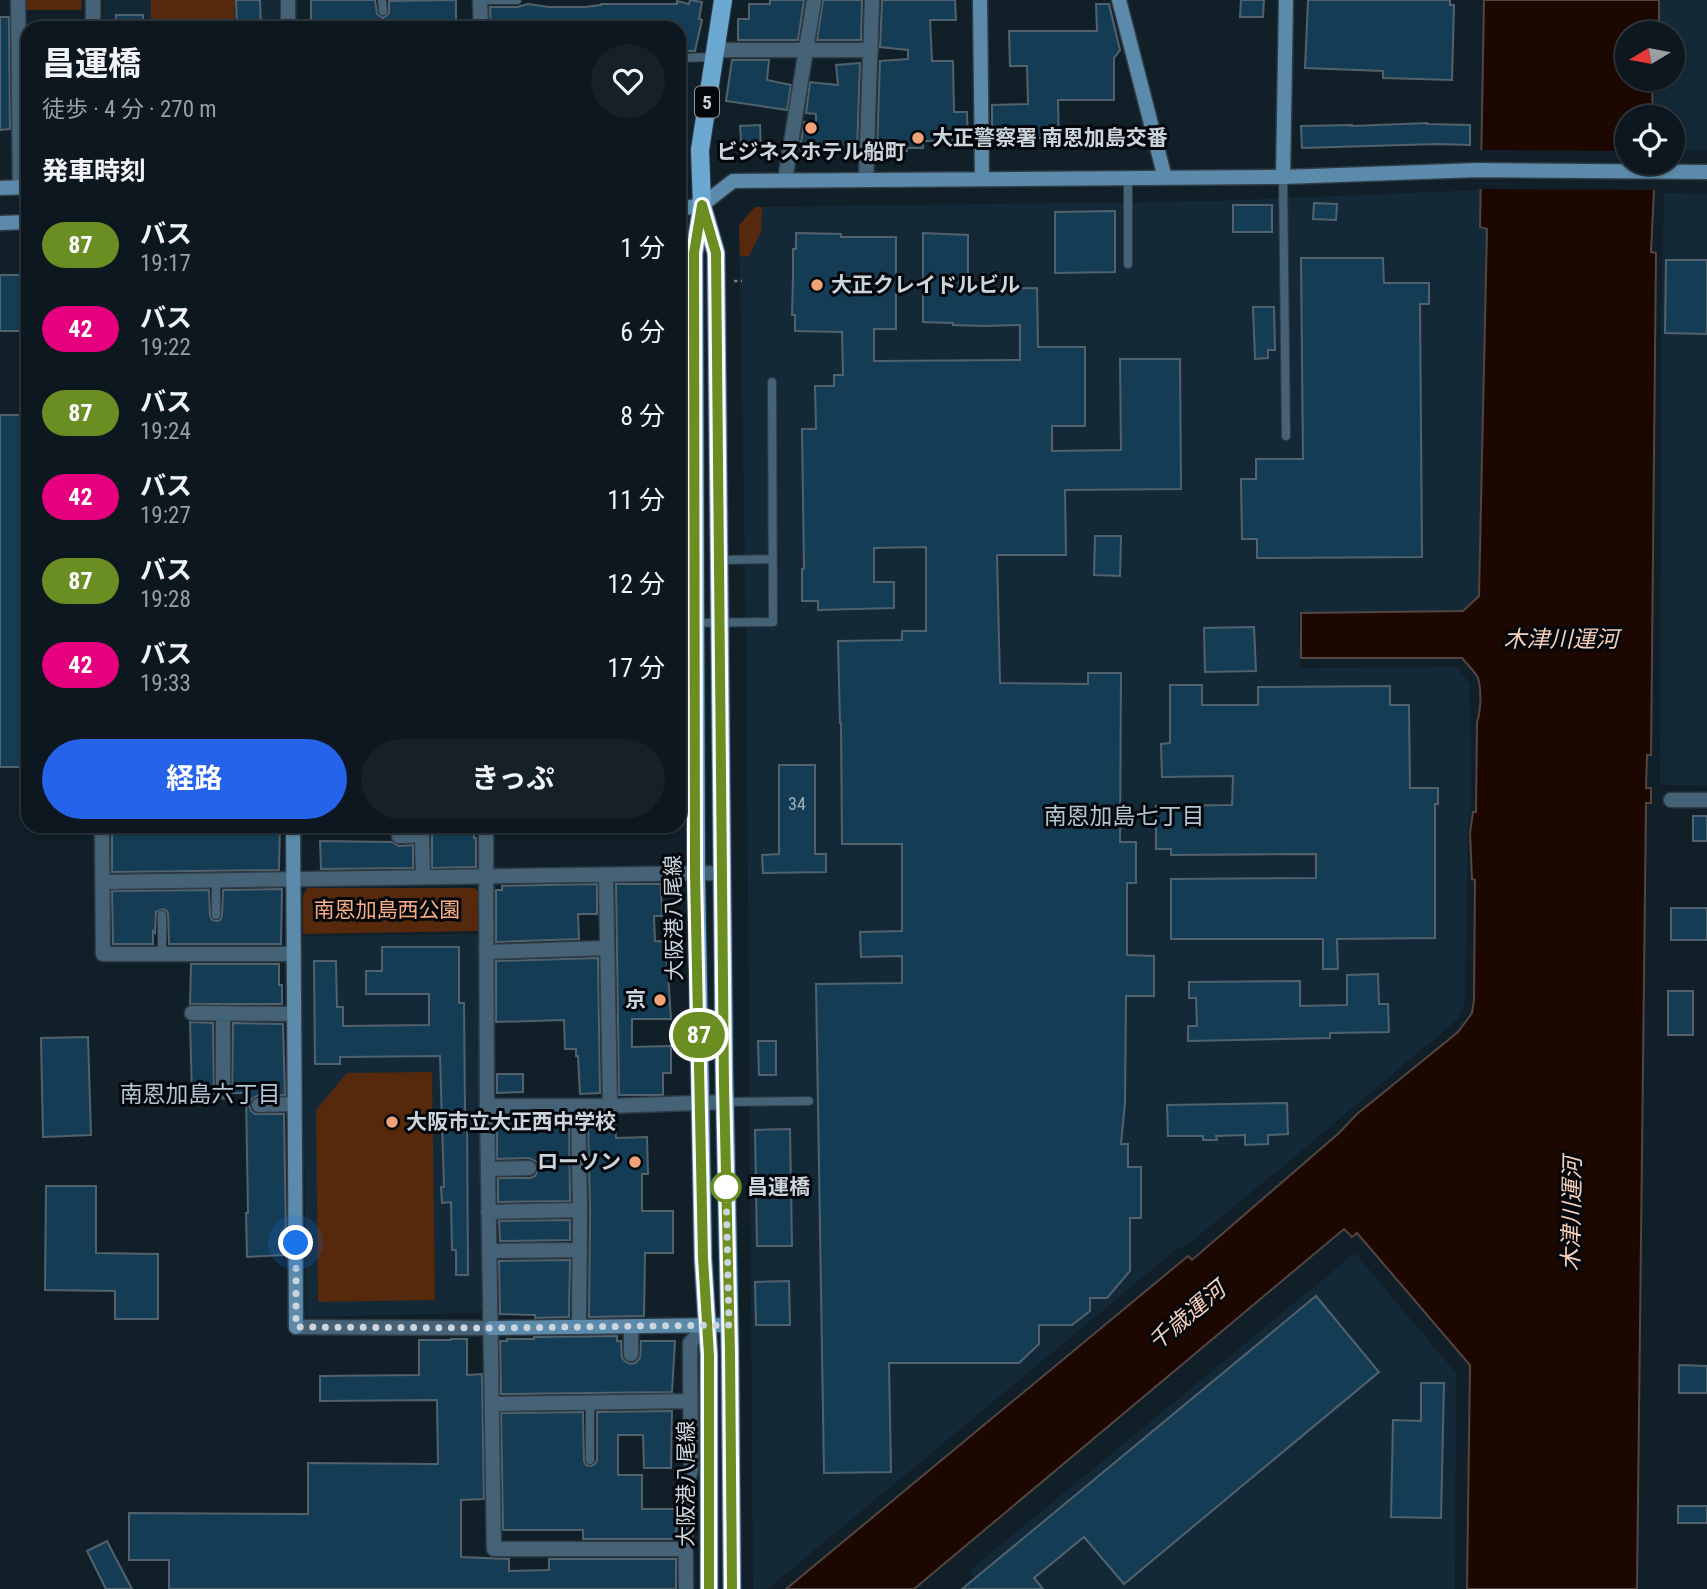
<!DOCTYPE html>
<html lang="ja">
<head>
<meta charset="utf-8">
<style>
  :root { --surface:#0d171f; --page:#162028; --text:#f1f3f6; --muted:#9a9fa4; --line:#2d363d; --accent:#2563eb }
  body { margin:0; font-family:"Roboto Condensed","Noto Sans JP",sans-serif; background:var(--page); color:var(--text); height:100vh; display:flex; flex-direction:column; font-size:26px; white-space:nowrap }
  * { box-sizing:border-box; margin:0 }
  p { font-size:23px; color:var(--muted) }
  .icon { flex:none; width:38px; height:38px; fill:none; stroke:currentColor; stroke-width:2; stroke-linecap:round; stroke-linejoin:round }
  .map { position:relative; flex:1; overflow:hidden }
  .panel { position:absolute; left:21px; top:21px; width:665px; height:812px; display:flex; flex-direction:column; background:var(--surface); border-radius:21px; box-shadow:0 2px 5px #0004,0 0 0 2px var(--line) }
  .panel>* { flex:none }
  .badge { padding:0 14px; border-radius:23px; font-size:24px; line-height:46px }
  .needle { width:46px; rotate:260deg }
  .buttons { position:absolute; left:1615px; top:21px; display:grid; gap:14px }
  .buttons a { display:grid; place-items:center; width:70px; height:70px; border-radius:50%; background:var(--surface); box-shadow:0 2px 5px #0004,0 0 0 2px var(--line); font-size:35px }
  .you { position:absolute; width:35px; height:35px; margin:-18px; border:5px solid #fff; border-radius:50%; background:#1a73e8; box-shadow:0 0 0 10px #1a73e833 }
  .map>.badge { position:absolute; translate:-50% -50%; box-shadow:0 0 0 4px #fff }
  h2 { padding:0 21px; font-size:26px; line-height:63px }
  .round { display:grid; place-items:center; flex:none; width:74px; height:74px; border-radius:37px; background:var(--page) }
  .headline { display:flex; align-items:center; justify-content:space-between; height:119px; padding:0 21px }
  h1 { font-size:33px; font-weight:700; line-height:52px }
  .cta { display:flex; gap:14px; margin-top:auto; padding:14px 21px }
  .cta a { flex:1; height:80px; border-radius:42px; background:var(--accent); color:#fff; font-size:28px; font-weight:700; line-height:80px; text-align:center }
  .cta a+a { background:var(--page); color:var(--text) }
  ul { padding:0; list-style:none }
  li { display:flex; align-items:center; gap:21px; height:84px; padding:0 21px }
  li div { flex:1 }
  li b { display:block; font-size:26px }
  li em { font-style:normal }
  li .badge { min-width:77px; font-weight:700; text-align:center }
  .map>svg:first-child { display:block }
  .built { fill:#142937 }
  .green { fill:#56290d }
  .water { fill:#1d0801; stroke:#524642; stroke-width:2 }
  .pier { fill:#111f29 }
  .building { fill:#143d55; stroke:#51626d; stroke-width:2 }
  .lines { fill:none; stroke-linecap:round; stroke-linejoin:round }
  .lane-casing { stroke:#2f3c45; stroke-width:10 }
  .street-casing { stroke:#2f3c45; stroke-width:17 }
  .secondary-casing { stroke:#2f3c45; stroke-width:17 }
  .primary-casing { stroke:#2f3c45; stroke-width:20 }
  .path { stroke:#727d85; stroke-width:2.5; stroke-dasharray:3.5 3.5; stroke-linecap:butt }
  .lane { stroke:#466276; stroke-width:8 }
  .street { stroke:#466276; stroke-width:14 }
  .secondary { stroke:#5b8aaa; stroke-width:14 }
  .primary { stroke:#6ba8d2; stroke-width:18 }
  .line-casing { stroke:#fff; stroke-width:16 }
  .line { stroke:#6b8e23; stroke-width:10 }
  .walk { stroke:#ccd5db; stroke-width:7; stroke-dasharray:0 12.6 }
  .poi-dot { fill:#f0a279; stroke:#04080c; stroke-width:2.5 }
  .stop-dot { fill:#fff; stroke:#6b8e23; stroke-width:3.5 }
  .labels { text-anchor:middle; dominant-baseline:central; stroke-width:6; stroke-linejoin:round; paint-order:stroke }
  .number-label { font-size:18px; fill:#9eafba }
  .shield { fill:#04080c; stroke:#90989d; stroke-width:2 }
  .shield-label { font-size:19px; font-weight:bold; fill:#ccd5db }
  .poi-label { font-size:21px; font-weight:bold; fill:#ccd5db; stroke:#04080c; text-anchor:start }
  .park-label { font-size:21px; fill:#faad83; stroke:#04080c }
  .street-label { font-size:21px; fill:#ccd5db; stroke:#04080c }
  .stop-label { font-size:21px; font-weight:bold; fill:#ccd5db; stroke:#04080c; text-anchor:start }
  .water-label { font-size:23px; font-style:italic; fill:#f7cfba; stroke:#04080c }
  .neighbourhood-label { font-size:23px; fill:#b4c6d3; stroke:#04080c }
</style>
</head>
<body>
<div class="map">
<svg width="1707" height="1589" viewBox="0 0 1707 1589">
  <rect width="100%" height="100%" fill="#111f29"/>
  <path class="built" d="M104 0H278V28H105Z
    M1660 0H1707V150H1673V117H1655L1654 84 1659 83V79H1673V33H1660Z
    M1481 190 1480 227 1487 229 1479 596 1463 611 1299 614 1300 668 1457 667 1470 684 1471 800 1468 832 1465 996 1463 1007 1458 1019 1280 1169 1182 1249 1179 1247 768 1589H753L746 623 739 225 755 207 1216 201Z
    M1664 193 1707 194V786L1660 785 1661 338Z
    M479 934 482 1309 477 1313 308 1317 306 1312 302 936Z
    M1355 1253 1456 1373 1455 1589H984L969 1571Z"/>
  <path class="green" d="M26 0H82L81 10H26Z
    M151 0H235L234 28H151Z
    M755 207H762L761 232 749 256H740L739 225Z
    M307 888H475L479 893V931L303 934V895Z
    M432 1072 435 1300 318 1302 316 1110 347 1073Z"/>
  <path class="water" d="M1484 0H1659V33H1628V79H1658V82L1652 83 1653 117H1628V163H1651L1654 190 1651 252 1656 253 1651 755H1647L1646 788H1651V803H1646L1637 1589H1467L1470 1365 1357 1233 1352 1237 1344 1229 914 1589H786L1188 1256 1192 1260 1339 1133 1357 1114 1458 1032 1472 1013 1474 1000 1475 880 1472 879 1470 833 1473 812H1476L1477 722C1481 711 1482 686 1477 676 1473 670 1467 664 1462 658H1301V613L1463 611 1479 596 1487 229 1480 227Z"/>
  <path class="pier" d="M1479 150 1627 151 1628 163H1654L1657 190 1478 189Z"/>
  <path class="building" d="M236 0H260L261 28H237Z
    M311 0H375L377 14 383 18 389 13V1L456 0V28H311Z
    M690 0 702 2 699 19 702 20 695 51H679V26L491 28 490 7H517L528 4 549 7H584L601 5V4H677V1L689 4Z
    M770 0H804L798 40H738V19H749V4H770Z
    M823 0H862L861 40H817Z
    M882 0H955L956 20H930L932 61H953L954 112H967L968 141H923V148H907V151L877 152 880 61 908 59V50L880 47Z
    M1241 0H1264L1263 17H1240Z
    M1308 0H1450V5H1454L1452 80 1383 78V71L1305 68Z
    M1096 4H1109L1120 50 1114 58V100H1058L1059 145H1046L1045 138 992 139V105L1028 104 1027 66H1010L1009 31H1097Z
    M116 15H143V28H116Z
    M0 17H9L10 129 0 130Z
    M732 60H769L767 80 791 85 787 110 726 101Z
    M860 63 857 152H820V155L803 153 800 149 804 122 816 121V114L806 113 810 82 838 85 836 65Z
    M1427 123V124L1470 125V145L1438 144 1302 148 1301 126 1352 125V126Z
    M760 125 761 152 742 153 740 126Z
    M1314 203 1337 204 1336 220 1313 219Z
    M1233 205H1272V232H1233Z
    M1115 211V272L1055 273V212Z
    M796 233 841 234V237H896V329H874V361L1020 360V325L985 326 953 325V323L923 322V233L968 235V289L1037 288 1038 347H1085V426H1052V451L1121 450 1120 359H1180L1181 489 1065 490 1066 555H997L1000 683 1088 684V673H1121L1120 842H1136V883H1127V955L1154 956V996H1126L1125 1103 1121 1144H1128V1167H1141V1218H1130V1271L1107 1298H1090V1311L1072 1325H1039V1344L1019 1363H889L891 1472 824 1473 816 984 902 983V956L861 957 860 932 902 931V844H842L841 723H840L838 641 902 640V631H926V547L874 548V582H894V608L818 610V601H802V569H804L802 429H816L815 386H834V375H843L842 332 795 331V315H792L793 277V249H796Z
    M1301 258H1383L1384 283H1429V304H1420L1422 557 1257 558V539H1242L1241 479H1256V459H1303Z
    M1666 260H1707V334L1665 333Z
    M0 275H28V331H0Z
    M1253 307H1274L1275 350H1268V358L1255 359Z
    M0 415H28V767H0Z
    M1095 536H1121L1120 576 1094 575Z
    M1254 627 1256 671 1205 672 1204 628Z
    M1170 685H1202V705H1258V687L1390 686V705H1409L1410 788H1438V804H1435V938L1337 939 1338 969H1323V939H1171V879L1316 878V854L1171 855V849H1156V806L1232 805 1233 776 1162 777 1161 744 1170 743Z
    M779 765H815V854H826V872L763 873 762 855 779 854Z
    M1693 816H1707V841H1693Z
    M112 826H280L279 870 112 872Z
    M425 826H474V838H476V867L432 868V834L430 829Z
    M320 841 392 842 399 846 413 845V868L321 869Z
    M597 884V914H578L579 939 496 942V890H502V886Z
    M616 884H661L662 916H654L655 941 666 942 671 1019H632V1047L671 1046V1073H663V1095H619Z
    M282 889 281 944H169L168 914 167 911 163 909 156 912 155 933 153 931V944H113L112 891 209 890 210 916 212 920 217 921 220 920 222 916 223 890Z
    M1671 908H1707V940H1671Z
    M382 947H459V1003H464L465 1112H467L468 1275H456V1250H452L451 1202 442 1203 441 1187H444L440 1056 340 1057V1064H315L314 961H336L337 1007H343V1026L429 1025V994H366V971H382Z
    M598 958 600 1093 580 1094 578 1056H576V1049H565L564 1020 496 1022V961Z
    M191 964H279V985H282V1004H190Z
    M1378 974 1379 1004H1388L1389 1032 1330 1033V1038L1188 1041V1026H1197L1196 998H1189V982L1300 981V1006L1347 1005V975Z
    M1668 991H1693V1035H1668Z
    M190 1022 213 1023 214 1094 192 1095Z
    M233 1023 283 1024 285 1095H258L251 1100 249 1105 251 1111 255 1114H284L286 1236H283V1255L247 1257 246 1213H248L246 1093H232Z
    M88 1037 91 1135 43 1137 41 1038Z
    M758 1041H776V1075H759Z
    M497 1074H523V1092L497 1093Z
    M1287 1103 1288 1134 1268 1135V1144L1245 1145V1135L1216 1136 1217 1140H1203V1136H1168L1167 1105Z
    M554 1117H569L570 1201 498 1202V1178H530L535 1176 539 1168 537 1162 529 1158 497 1159V1121L554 1120Z
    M615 1120 616 1138 647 1137 648 1174H642V1211H673V1253H645L644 1316 589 1317 590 1210 588 1121Z
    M790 1129 792 1246H757L755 1130Z
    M46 1186H96V1253L158 1254V1319H115V1291L45 1290Z
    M570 1220V1240L500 1241 499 1221Z
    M570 1260 569 1317 535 1318V1315L500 1314 499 1261Z
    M789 1281 790 1325H756L755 1282Z
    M1316 1296 1379 1372 1124 1584 1084 1537 1034 1578 1043 1589H962Z
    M617 1336V1341H621L622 1358 626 1362 630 1364 635 1363 640 1358 641 1341H675L672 1392 501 1394 500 1341H507V1339H534V1337Z
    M451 1339H467V1375L482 1374 484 1499 461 1500V1557L509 1559V1571L549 1570V1559H676V1589H169V1560H129V1513L308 1514V1463L438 1464 437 1400 320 1401V1376L419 1375V1340H451Z
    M1679 1365 1707 1366V1393H1679Z
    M1421 1383H1444L1441 1518 1391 1517 1393 1420 1421 1421Z
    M672 1411 671 1468H644L643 1435H618V1475H642V1509H676V1539H583V1530H503L501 1413 583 1412 584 1461 586 1465 591 1466 595 1464 597 1460V1412Z
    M1678 1506H1707V1523H1678Z
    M107 1541 113 1553 132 1589H106L87 1551Z"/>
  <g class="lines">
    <g class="lane-casing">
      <path id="lane" d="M382 0 383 11
        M480 0H517
        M679 58 714 57
        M1283 177 1286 436
        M1128 264V178
        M719 560 773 559
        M694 623 773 622 772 382
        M216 881V915
        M162 915V954
        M724 1102 809 1101
        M590 1402V1460"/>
    </g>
    <g class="street-casing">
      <path id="street" d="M18 0 20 188
        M93 0V28
        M480 0 481 28
        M288 28V0
        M715 50H871
        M866 179 872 0
        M785 180 814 0
        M679 493H694
        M1671 800H1707
        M102 826 103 954H294
        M399 826V836L422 835 423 877
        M486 826 487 1106 494 1549H685
        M606 875 610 1106
        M103 882 722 873
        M486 952 607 948
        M192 1013 294 1014
        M223 1092V1013
        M259 1105 295 1104
        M487 1106H610L724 1102
        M578 1106 580 1210 579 1327
        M488 1169 529 1168
        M488 1212 580 1210
        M489 1251 580 1250
        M631 1326V1354
        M296 1327 491 1328
        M492 1404 690 1401
        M686 1589 685 1497 691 1468 690 1343 707 1325"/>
    </g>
    <g class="secondary-casing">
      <path id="secondary" d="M980 0 982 179
        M1119 0 1165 178
        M1283 177 1286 0
        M0 188 28 187
        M679 209 702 205 733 181 1283 177 1478 170 1707 172
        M0 223 28 222
        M293 826 296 1327
        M491 1328 729 1325"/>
    </g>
    <g class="primary-casing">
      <path id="primary" d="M703 208 716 253 724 1068 730 1352 732 1589
        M709 1589V1355L703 1258 696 874 694 253 702 205 700 150 723 0"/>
    </g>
    <path class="path" d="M734 281H742"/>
    <use href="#lane" class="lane"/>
    <use href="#street" class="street"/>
    <use href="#secondary" class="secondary"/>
    <use href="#primary" class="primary"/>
  </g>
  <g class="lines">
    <g class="line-casing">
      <path id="line" d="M709 1589V1355L703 1258 695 874 694 253 702 205 716 253 724 1085 730 1352 732 1589"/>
    </g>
    <use href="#line" class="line"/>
    <path class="walk" d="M296 1243V1327L491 1328 729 1325 726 1187"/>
  </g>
  <g class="poi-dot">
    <circle cx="811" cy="128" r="7"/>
    <circle cx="918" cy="138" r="7"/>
    <circle cx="817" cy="285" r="7"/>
    <circle cx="660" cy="1000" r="7"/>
    <circle cx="392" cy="1122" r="7"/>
    <circle cx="635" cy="1162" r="7"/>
  </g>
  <circle class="stop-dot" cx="726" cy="1187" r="14"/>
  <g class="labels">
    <g class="number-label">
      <text x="797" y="803">34</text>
    </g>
    <rect class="shield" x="695" y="86.5" width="24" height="31" rx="5"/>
    <g class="shield-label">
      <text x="707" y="102">5</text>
    </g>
    <g class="poi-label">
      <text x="932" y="138">大正警察署 南恩加島交番</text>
      <text x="811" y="152" text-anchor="middle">ビジネスホテル船町</text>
      <text x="831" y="285">大正クレイドルビル</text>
      <text x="646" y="1000" text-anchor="end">京</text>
      <text x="406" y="1122">大阪市立大正西中学校</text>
      <text x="621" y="1162" text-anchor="end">ローソン</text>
    </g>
    <g class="park-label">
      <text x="387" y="910">南恩加島西公園</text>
    </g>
    <g class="street-label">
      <text transform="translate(674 918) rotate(-91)">大阪港八尾線</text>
      <text transform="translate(686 1484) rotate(-90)">大阪港八尾線</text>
    </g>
    <g class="stop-label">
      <text x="747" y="1187">昌運橋</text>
    </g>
    <g class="water-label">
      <text x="1561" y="639">木津川運河</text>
      <text transform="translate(1572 1214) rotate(-89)">木津川運河</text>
      <text transform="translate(1187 1316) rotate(-40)">千歳運河</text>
    </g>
    <g class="neighbourhood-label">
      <text x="1124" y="816">南恩加島七丁目</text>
      <text x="200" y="1094">南恩加島六丁目</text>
    </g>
  </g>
</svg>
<div class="buttons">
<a><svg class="needle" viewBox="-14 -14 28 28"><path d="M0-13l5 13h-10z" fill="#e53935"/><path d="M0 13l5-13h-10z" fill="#9a9fa4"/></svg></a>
<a><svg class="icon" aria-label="locate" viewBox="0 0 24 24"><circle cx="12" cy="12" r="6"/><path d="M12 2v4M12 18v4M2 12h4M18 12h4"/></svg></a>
</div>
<div class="you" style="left:296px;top:1243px"></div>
<b class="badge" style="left:699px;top:1035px;background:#6b8e23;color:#fff">87</b>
<section class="panel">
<div class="headline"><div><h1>昌運橋</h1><p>徒歩 · 4 分 · 270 m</p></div><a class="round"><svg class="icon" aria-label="heart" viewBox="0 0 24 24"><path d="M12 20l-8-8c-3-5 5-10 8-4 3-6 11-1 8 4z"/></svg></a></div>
<h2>発車時刻</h2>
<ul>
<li><span class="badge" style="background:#6b8e23;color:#fff">87</span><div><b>バス</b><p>19:17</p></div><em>1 分</em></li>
<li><span class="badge" style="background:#e6007e;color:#fff">42</span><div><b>バス</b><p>19:22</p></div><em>6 分</em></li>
<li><span class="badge" style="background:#6b8e23;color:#fff">87</span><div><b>バス</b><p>19:24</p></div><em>8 分</em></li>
<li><span class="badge" style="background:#e6007e;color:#fff">42</span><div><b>バス</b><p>19:27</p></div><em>11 分</em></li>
<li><span class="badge" style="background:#6b8e23;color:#fff">87</span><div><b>バス</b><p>19:28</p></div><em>12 分</em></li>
<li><span class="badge" style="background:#e6007e;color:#fff">42</span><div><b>バス</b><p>19:33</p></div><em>17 分</em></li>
</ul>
<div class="cta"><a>経路</a><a>きっぷ</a></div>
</section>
</div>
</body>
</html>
